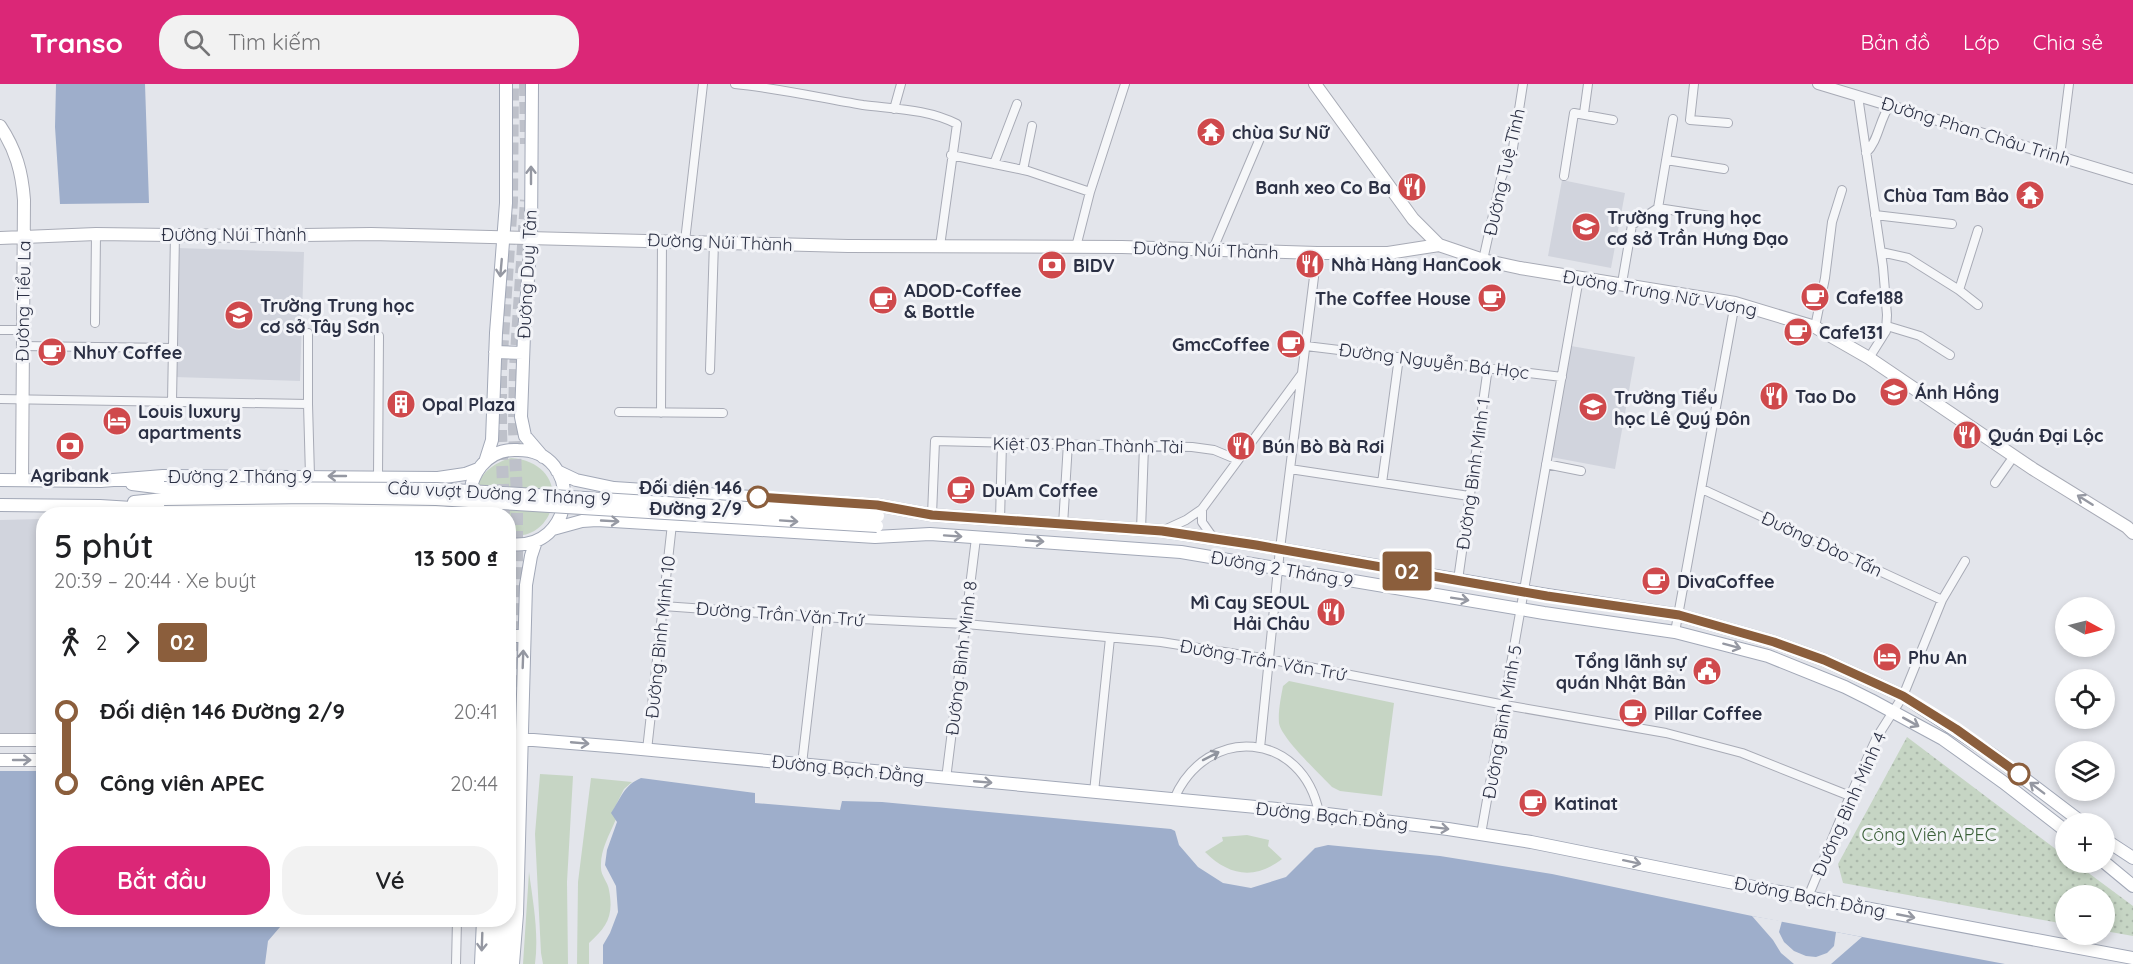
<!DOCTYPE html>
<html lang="vi">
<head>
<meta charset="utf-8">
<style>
  :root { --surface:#fff; --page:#f2f2f2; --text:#202124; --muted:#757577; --accent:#db2777 }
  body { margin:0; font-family:Quicksand,sans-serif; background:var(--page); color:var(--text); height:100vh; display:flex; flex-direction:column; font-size:22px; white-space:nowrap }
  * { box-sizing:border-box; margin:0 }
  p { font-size:20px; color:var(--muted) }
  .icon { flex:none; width:33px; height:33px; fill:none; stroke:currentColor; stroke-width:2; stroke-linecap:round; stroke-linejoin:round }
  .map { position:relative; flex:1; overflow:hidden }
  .sheet { position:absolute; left:36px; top:423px; width:480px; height:420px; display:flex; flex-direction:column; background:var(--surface); border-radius:24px; box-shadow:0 3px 9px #0003 }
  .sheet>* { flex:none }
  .badge { padding:0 12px; border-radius:4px; font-size:21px; line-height:39px }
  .needle { width:39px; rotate:97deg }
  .tools { position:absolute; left:2055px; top:513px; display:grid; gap:12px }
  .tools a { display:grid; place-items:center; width:60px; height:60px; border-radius:50%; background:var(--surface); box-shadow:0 3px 9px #0003; font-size:30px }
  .map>.badge { position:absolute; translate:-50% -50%; box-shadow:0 0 0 3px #fff }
  .legs { display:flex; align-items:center; gap:9px; height:66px; padding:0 18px; font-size:20px }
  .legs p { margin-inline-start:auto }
  .head { display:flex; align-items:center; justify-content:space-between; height:102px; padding:0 18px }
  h1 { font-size:33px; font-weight:600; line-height:45px }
  .action { display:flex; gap:12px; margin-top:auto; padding:12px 18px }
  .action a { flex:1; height:69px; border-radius:24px; background:var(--accent); color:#fff; font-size:24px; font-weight:600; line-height:69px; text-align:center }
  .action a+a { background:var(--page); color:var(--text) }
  ul { padding:0 18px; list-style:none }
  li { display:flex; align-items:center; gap:21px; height:72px; font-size:22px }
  li i { display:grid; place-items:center; width:9px; height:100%; margin:0 8px; background:currentColor }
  li i::after { content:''; width:15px; height:15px; margin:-8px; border:4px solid; border-radius:50%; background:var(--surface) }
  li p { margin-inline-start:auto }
  li:first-child i { background:linear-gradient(#0000 50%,currentColor 0) }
  li:last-child i { background:linear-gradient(currentColor 50%,#0000 0) }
  header { display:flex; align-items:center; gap:36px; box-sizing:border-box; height:84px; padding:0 30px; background:var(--accent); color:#fff }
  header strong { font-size:28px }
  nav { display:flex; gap:33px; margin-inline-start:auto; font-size:21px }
  .search { width:420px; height:54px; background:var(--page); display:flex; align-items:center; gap:15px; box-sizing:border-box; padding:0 21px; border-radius:24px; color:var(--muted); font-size:22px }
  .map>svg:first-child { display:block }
  .built { fill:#d1d4dd }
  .grass { fill:#c6d5c4 }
  .park { fill:url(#park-dots) }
  .water { fill:#9eaecb }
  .pier { fill:#e3e5eb }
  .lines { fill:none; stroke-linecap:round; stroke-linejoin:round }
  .primary-tunnel { stroke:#bec1ca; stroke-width:12; stroke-dasharray:12 6; stroke-linecap:butt }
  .minor-casing { stroke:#a8abb6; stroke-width:10 }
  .tertiary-casing { stroke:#a8abb6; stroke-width:12 }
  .secondary-casing { stroke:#a8abb6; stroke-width:14 }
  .primary-casing { stroke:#a2a8b7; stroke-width:14 }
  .minor { stroke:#f6f7f9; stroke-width:8 }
  .tertiary { stroke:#f6f7f9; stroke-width:10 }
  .secondary { stroke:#fff; stroke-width:12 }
  .primary { stroke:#fff; stroke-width:12 }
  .primary-bridge-casing { stroke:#a2a8b7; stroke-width:14; stroke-linecap:butt }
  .primary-bridge { stroke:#fff; stroke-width:12 }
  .oneway { stroke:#9598a2 }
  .oneway2 { stroke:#90949e }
  .line-1-casing { stroke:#fff; stroke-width:14 }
  .line-1 { stroke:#8b5e3c; stroke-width:9 }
  .stop-1-dot { fill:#fff; stroke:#8b5e3c; stroke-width:3 }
  .labels { text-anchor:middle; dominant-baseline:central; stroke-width:6; stroke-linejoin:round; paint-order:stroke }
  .street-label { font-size:18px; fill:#2b3044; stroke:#f3f4f8 }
  .poi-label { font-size:18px; font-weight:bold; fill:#2b3044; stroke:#f3f4f8; text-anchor:start }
  .stop-label { font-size:18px; font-weight:bold; fill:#2b3044; stroke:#f3f4f8; text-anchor:end }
  .park-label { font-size:18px; fill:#3a5f38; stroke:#f3f4f8 }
</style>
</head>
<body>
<header>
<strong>Transo</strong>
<div class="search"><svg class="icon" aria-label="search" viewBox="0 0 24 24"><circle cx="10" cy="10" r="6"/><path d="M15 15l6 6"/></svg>Tìm kiếm</div>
<nav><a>Bản đồ</a><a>Lớp</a><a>Chia sẻ</a></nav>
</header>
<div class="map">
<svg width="2133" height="880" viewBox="0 0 2133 880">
  <defs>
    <pattern id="park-dots" width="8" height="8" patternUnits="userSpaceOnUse" patternTransform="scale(1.5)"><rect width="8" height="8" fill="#c6d5c4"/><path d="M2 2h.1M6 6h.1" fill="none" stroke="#aab7aa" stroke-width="1.8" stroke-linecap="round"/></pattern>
  </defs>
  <rect width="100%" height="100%" fill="#e3e5eb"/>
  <path class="built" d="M1562 96 1625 109 1611 184 1548 172Z
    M177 164 304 168 300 297 174 293Z
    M1571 262 1635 273 1615 385 1551 373Z
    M43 435V658H0V436Z"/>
  <path class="grass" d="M511 374C576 379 558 460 509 451L508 430H481C469 402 483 382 511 374Z
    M1289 597 1394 619 1382 712 1340 707 1332 703C1320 690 1281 654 1279 639 1278 627 1281 613 1283 602Z
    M540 690 573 692 567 798 568 880H543L541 869 535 750Z
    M591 694 632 698 624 705 612 729 616 735C609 752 600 766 601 784 601 792 608 798 609 806 614 832 607 843 589 859V880H577L578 798Z
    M1247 751 1269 756 1268 762 1282 775C1255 796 1229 792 1205 768L1223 757 1222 753Z
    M529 788C533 818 539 849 535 880H523Z"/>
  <path class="park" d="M1907 653 2065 772 2066 778 2075 779 2133 822V852L2105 847 2104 812H2066L2065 840 1843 799 1838 780Z"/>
  <path class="water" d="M56 0H145L149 119 60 120 55 43Z
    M0 687H43L44 836H286L268 857 265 880H0Z
    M641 694 755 709V719L840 726 842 717 882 718 1171 745 1175 747 1179 761 1198 783 1223 799 1251 804 1286 793 1315 764 1328 761 1440 772 1552 790 1752 832 2005 880H603V861L610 849 618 828 616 802 605 781 607 766 617 738 611 729C621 714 624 701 641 694Z"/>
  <path class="pier" d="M1752 832 1782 837 1779 848 1784 858 1794 867 1806 872 1816 873 1827 869 1834 862 1836 848 1862 853 1831 880H1794L1781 869 1773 856Z"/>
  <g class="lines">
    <path class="primary-tunnel" d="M525 0 526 60
      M504 430 501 347V285L512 117 513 0
      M511 675 517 477V414L514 345 515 284 526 116"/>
    <g class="minor-casing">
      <path id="minor" d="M735 0C778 4 820 14 863 21 895 25 928 25 957 40L940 162
        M1694 0 1690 36 1728 39
        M1858 12 1883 183 1887 231 1886 247 1869 274
        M894 25 901 0
        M1584 29 1588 0
        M1866 69C1879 56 1879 36 1890 21
        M951 71 1028 87 1090 108
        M2060 72 2069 0
        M1666 76 1724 85
        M994 80 1017 20
        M1023 86 1032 42
        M1564 92 1574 29 1613 36
        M1658 124 1710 132
        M1875 131 1952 140
        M685 157 703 0
        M1076 163 1090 108 1125 0
        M1213 165 1261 52
        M1881 168 1908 174 1959 206 1978 221
        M1483 176 1501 95 1513 64 1523 0
        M1622 199 1632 141 1658 124 1673 35
        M1959 206 1978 146
        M95 239 96 150
        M1887 242 1920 252 1950 271
        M1815 243 1825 194 1832 138 1842 106
        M0 246H21
        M21 262 172 264
        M1306 262 1562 293
        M710 286 714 158
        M0 315 308 320 310 392
        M172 318 175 150
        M308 320V249
        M619 328 723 329
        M661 329 662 157
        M1546 380 1581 387
        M1290 385 1469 412
        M378 392 379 252
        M1382 399 1399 273
        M1995 399 2014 372
        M1702 405 1942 516
        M1202 425V438L1214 455
        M932 431 935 357 1192 363 1214 366 1238 376
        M1000 436 1002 359
        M1063 441 1068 359
        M1141 446 1144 362
        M1162 447 1186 436 1202 425 1301 291
        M1458 496 1488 283
        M663 522 819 533 966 540 1161 558 1268 575 1505 621 1666 649 1742 669 1850 712
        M1675 548 1735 219
        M1260 664 1280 465 1317 169
        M647 666 672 440
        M802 680 819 533
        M946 695 976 454
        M1094 708 1110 554
        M1174 715C1207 639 1303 647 1319 729
        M1481 750 1579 194
        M1808 813 1850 712 1877 653 1903 612 1942 516 1965 477
        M456 880 457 836"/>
    </g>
    <g class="tertiary-casing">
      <path id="tertiary" d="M1818 0 2133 95"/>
    </g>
    <g class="secondary-casing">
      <path id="secondary" d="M1315 0 1413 135 1439 161 1483 176 1520 184 1735 219 1815 243 1869 274 2033 385 2127 443 2133 449
        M0 42C16 66 22 88 24 116L22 396
        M0 154 96 150 246 152 371 150 848 162 1122 163 1317 169H1388L1439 161
        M0 656H44
        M0 676H44"/>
    </g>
    <g class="primary-casing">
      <path id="primary" d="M532 0 531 153 524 250 521 333 525 352 543 373
        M495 268 523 269
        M485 378 492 356 496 249 506 119V0
        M557 387 576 396 614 404 877 421 932 431 1162 447 1256 461 1547 511 1679 531 1774 558 1824 576 1903 612 1993 671 2084 740
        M0 396 101 397 163 392 438 394 465 390 478 385
        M132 400 164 404
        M134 418 164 415
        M0 421 100 422 164 426 310 424 434 427 462 430
        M473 430C467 414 470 396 481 382 490 371 503 365 518 366 584 366 578 469 508 460
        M553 445 582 437 597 436 875 453 930 450 1181 468 1544 529 1675 548 1768 572 1845 603 1871 616 1943 655 2003 698 2066 747
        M508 552H524
        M508 657 521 655 620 663 1319 729 1448 745 1531 758 1769 806 2133 874
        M508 734 511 675
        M2104 755 2133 774
        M2104 778 2133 802
        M481 880 483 836
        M492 880 494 836
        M503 880 505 836
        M513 880 517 830 526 501 531 472 536 457"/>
    </g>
    <use href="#minor" class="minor"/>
    <use href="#tertiary" class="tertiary"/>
    <use href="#secondary" class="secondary"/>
    <use href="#primary" class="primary"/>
    <g class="primary-bridge-casing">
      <path id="primary-bridge" d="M164 404 437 405 878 432
        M164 415 310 413 436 415 877 442"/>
    </g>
    <use href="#primary-bridge" class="primary-bridge"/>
  </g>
  <defs><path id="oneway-shaft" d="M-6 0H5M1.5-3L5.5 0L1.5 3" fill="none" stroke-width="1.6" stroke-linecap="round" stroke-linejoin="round" transform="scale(1.5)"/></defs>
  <g class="oneway">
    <use href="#oneway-shaft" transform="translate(531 91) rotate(-90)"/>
    <use href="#oneway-shaft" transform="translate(501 184) rotate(95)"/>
    <use href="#oneway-shaft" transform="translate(337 392) rotate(-180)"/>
    <use href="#oneway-shaft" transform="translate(2085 416) rotate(-148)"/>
    <use href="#oneway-shaft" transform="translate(610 437) rotate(3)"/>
    <use href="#oneway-shaft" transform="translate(789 437) rotate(4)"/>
    <use href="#oneway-shaft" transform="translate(953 452) rotate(4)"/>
    <use href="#oneway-shaft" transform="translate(1035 457) rotate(4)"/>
    <use href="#oneway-shaft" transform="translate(1460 515) rotate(9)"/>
    <use href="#oneway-shaft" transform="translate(1732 562) rotate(15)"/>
    <use href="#oneway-shaft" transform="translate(523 575) rotate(-88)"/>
    <use href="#oneway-shaft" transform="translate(1911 638) rotate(29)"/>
    <use href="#oneway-shaft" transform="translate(580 659) rotate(5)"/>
    <use href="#oneway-shaft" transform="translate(22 676)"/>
    <use href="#oneway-shaft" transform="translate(983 698) rotate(5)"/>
    <use href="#oneway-shaft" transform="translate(2037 704) rotate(-143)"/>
    <use href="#oneway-shaft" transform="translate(1440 744) rotate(7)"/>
    <use href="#oneway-shaft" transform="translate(1632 778) rotate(12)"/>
    <use href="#oneway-shaft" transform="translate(1906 832) rotate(11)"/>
    <use href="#oneway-shaft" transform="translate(482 858) rotate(92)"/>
  </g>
  <use class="oneway2" href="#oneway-shaft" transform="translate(1211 672) rotate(-27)"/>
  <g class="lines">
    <g class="line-1-casing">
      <path id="line-1" d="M758 413 877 421 932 431 1162 447 1256 461 1547 512 1679 531 1774 558 1824 576 1879 601 1903 612 1956 645 2019 690"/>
    </g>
    <use href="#line-1" class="line-1"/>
  </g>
  <defs>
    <g id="temple-disc" transform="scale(1.5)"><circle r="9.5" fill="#cf494c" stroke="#f3f4f8"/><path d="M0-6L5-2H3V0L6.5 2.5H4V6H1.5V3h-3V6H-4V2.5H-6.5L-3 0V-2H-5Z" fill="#fff"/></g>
    <g id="restaurant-disc" transform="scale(1.5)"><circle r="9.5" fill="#cf494c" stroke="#f3f4f8"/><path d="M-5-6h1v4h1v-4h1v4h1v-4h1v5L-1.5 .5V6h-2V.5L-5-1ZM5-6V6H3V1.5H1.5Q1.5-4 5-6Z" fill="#fff"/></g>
    <g id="school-disc" transform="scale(1.5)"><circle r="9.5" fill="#cf494c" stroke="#f3f4f8"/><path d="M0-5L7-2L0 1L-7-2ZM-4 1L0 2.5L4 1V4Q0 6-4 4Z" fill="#fff"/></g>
    <g id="bank-disc" transform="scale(1.5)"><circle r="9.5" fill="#cf494c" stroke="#f3f4f8"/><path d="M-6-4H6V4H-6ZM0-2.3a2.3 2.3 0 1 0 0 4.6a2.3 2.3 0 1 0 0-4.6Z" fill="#fff"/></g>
    <g id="cafe-disc" transform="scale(1.5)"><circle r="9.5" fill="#cf494c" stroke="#f3f4f8"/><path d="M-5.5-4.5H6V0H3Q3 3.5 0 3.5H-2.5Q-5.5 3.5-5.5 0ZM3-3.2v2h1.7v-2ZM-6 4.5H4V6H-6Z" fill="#fff"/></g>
    <g id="building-disc" transform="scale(1.5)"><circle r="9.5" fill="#cf494c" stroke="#f3f4f8"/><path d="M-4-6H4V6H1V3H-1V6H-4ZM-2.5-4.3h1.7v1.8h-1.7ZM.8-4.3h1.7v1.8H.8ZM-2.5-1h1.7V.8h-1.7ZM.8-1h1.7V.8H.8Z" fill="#fff"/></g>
    <g id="hotel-disc" transform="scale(1.5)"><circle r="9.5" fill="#cf494c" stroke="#f3f4f8"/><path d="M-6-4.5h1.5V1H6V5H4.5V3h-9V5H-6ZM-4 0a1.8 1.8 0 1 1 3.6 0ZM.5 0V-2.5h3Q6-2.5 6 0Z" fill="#fff"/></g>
    <g id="civic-disc" transform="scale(1.5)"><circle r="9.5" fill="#cf494c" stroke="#f3f4f8"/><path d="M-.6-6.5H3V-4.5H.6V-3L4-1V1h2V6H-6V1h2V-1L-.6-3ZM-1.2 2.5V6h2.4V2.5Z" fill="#fff"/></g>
  </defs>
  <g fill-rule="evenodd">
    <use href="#temple-disc" x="1211" y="48"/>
    <use href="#restaurant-disc" x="1412" y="103"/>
    <use href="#temple-disc" x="2030" y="111"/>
    <use href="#school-disc" x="1586" y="143"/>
    <use href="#restaurant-disc" x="1310" y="180"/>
    <use href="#bank-disc" x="1052" y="181"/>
    <use href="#cafe-disc" x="1815" y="213"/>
    <use href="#cafe-disc" x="1492" y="214"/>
    <use href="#cafe-disc" x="883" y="216"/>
    <use href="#school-disc" x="239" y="231"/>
    <use href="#cafe-disc" x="1798" y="248"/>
    <use href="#cafe-disc" x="1291" y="260"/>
    <use href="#cafe-disc" x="52" y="268"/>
    <use href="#school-disc" x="1894" y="308"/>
    <use href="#restaurant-disc" x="1774" y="312"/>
    <use href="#building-disc" x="401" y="320"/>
    <use href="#school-disc" x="1593" y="323"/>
    <use href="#hotel-disc" x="117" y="337"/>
    <use href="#restaurant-disc" x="1967" y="351"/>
    <use href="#bank-disc" x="70" y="362"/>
    <use href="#restaurant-disc" x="1241" y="362"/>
    <use href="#cafe-disc" x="961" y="406"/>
    <use href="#cafe-disc" x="1656" y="497"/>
    <use href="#restaurant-disc" x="1331" y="528"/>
    <use href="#hotel-disc" x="1887" y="573"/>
    <use href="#civic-disc" x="1707" y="587"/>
    <use href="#cafe-disc" x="1633" y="629"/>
    <use href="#cafe-disc" x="1533" y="719"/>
  </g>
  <g class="stop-1-dot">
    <circle cx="758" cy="413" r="10"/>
    <circle cx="2019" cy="690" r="10"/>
  </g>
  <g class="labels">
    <g class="street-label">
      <text transform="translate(1976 47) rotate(17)">Đường Phan Châu Trinh</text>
      <text transform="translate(1504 88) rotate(-77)">Đường Tuệ Tĩnh</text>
      <text x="234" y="150">Đường Núi Thành</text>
      <text transform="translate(720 158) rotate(2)">Đường Núi Thành</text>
      <text transform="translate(1206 166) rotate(2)">Đường Núi Thành</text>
      <text transform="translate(527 190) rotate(-87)">Đường Duy Tân</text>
      <text transform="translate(1660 209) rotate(10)">Đường Trưng Nữ Vương</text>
      <text transform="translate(23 217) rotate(-89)">Đường Tiểu La</text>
      <text transform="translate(1434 277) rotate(7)">Đường Nguyễn Bá Học</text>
      <text transform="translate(1088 361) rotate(1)">Kiệt 03 Phan Thành Tài</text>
      <text transform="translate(1473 390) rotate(-82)">Đường Bình Minh 1</text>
      <text x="240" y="392">Đường 2 Tháng 9</text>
      <text transform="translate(499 409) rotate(3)">Cầu vượt Đường 2 Tháng 9</text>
      <text transform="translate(1822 460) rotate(25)">Đường Đào Tấn</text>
      <text transform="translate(1282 485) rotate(10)">Đường 2 Tháng 9</text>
      <text transform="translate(780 530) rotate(4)">Đường Trần Văn Trứ</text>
      <text transform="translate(660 553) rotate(-84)">Đường Bình Minh 10</text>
      <text transform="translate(961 574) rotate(-83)">Đường Bình Minh 8</text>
      <text transform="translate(1263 576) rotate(10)">Đường Trần Văn Trứ</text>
      <text transform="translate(1502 638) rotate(-80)">Đường Bình Minh 5</text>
      <text transform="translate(848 685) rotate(6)">Đường Bạch Đằng</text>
      <text transform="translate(1849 720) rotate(-66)">Đường Bình Minh 4</text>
      <text transform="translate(1332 732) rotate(6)">Đường Bạch Đằng</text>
      <text transform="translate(1810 813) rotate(11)">Đường Bạch Đằng</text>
    </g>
    <g class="poi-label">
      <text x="1232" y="48">chùa Sư Nữ</text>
      <text x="1391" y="103" text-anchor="end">Banh xeo Co Ba</text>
      <text x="2009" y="111" text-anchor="end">Chùa Tam Bảo</text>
      <text x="1607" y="133">Trường Trung học<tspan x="1607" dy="21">cơ sở Trần Hưng Đạo</tspan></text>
      <text x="1331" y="180">Nhà Hàng HanCook</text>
      <text x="1073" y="181">BIDV</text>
      <text x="904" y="206">ADOD-Coffee<tspan x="904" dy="21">&amp; Bottle</tspan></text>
      <text x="1836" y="213">Cafe188</text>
      <text x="1471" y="214" text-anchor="end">The Coffee House</text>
      <text x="260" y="221">Trường Trung học<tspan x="260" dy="21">cơ sở Tây Sơn</tspan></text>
      <text x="1819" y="248">Cafe131</text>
      <text x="1270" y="260" text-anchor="end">GmcCoffee</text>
      <text x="73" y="268">NhuY Coffee</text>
      <text x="1915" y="308">Ánh Hồng</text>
      <text x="1795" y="312">Tao Do</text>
      <text x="1614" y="313">Trường Tiểu<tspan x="1614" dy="21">học Lê Quý Đôn</tspan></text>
      <text x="422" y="320">Opal Plaza</text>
      <text x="138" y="327">Louis luxury<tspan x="138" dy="21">apartments</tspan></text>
      <text x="1988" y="351">Quán Đại Lộc</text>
      <text x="1262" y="362">Bún Bò Bà Rơi</text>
      <text x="70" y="391" text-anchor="middle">Agribank</text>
      <text x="982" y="406">DuAm Coffee</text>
      <text x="1677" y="497">DivaCoffee</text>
      <text x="1310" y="518" text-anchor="end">Mì Cay SEOUL<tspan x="1310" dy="21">Hải Châu</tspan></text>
      <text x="1908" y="573">Phu An</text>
      <text x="1686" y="577" text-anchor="end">Tổng lãnh sự<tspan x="1686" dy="21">quán Nhật Bản</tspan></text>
      <text x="1654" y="629">Pillar Coffee</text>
      <text x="1554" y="719">Katinat</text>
    </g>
    <g class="stop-label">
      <text x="742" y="403">Đối diện 146<tspan x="742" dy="21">Đường 2/9</tspan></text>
    </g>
    <g class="park-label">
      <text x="1929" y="750">Công Viên APEC</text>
    </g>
  </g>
</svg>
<div class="tools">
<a><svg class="needle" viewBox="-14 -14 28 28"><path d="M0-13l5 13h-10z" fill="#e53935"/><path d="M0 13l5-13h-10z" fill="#757577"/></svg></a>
<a><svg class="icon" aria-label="locate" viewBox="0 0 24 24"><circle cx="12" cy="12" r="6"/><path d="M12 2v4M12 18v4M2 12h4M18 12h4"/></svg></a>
<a><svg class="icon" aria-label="layers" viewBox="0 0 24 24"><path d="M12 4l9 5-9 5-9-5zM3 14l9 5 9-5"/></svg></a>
<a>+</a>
<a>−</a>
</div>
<b class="badge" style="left:1407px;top:487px;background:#8b5e3c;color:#fff">02</b>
<section class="sheet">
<div class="head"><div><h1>5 phút</h1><p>20:39 – 20:44 · Xe buýt</p></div><b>13 500 ₫</b></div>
<div class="legs"><svg class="icon" aria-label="walk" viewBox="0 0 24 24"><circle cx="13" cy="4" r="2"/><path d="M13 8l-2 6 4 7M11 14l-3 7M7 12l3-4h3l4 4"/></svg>2<svg class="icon" aria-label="forward" viewBox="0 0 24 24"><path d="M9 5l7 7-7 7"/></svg><b class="badge" style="background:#8b5e3c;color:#fff">02</b></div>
<ul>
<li><i style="color:#8b5e3c"></i><b>Đối diện 146 Đường 2/9</b><p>20:41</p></li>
<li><i style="color:#8b5e3c"></i><b>Công viên APEC</b><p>20:44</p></li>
</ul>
<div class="action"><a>Bắt đầu</a><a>Vé</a></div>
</section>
</div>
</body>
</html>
